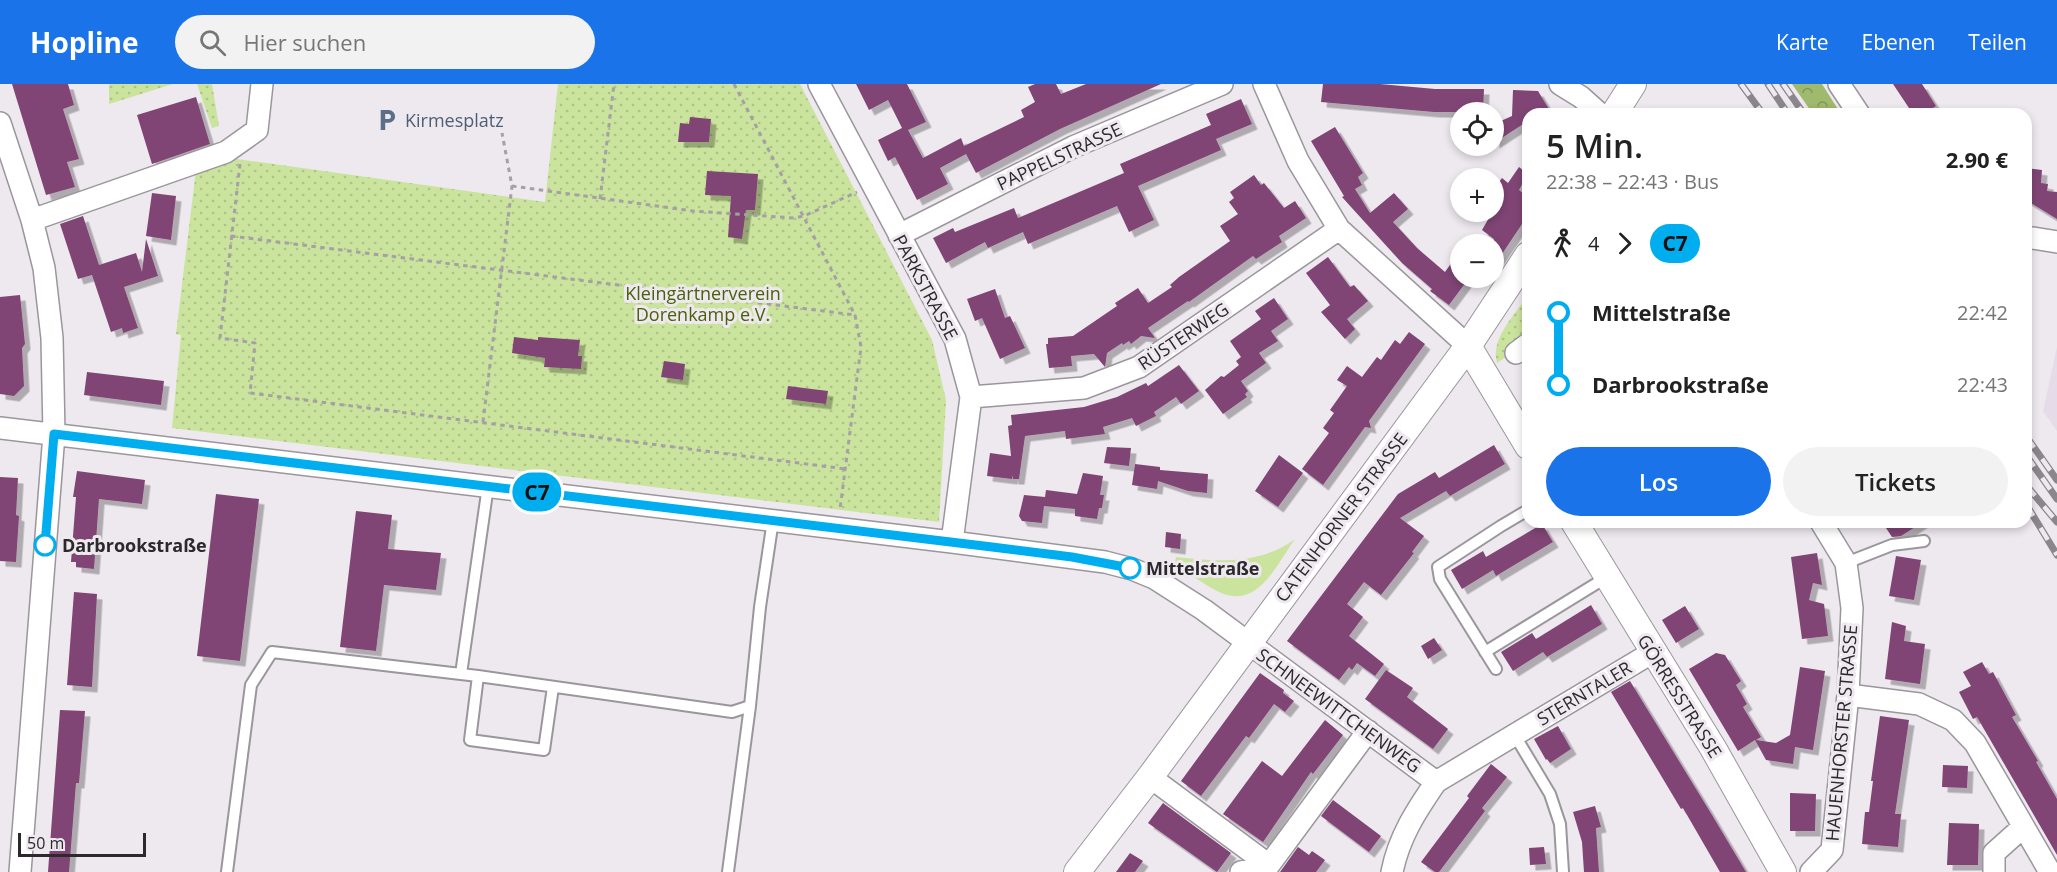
<!DOCTYPE html>
<html lang="de">
<head>
<meta charset="utf-8">
<style>
  :root { --surface:#fff; --page:#f2f2f2; --text:#222; --muted:#767676; --accent:#1a73e8 }
  body { margin:0; font-family:"Open Sans",sans-serif; background:var(--page); color:var(--text); height:100vh; display:flex; flex-direction:column; font-size:22px; white-space:nowrap }
  * { box-sizing:border-box; margin:0 }
  p { font-size:20px; color:var(--muted) }
  .icon { flex:none; width:33px; height:33px; fill:none; stroke:currentColor; stroke-width:2; stroke-linecap:round; stroke-linejoin:round }
  .map { position:relative; flex:1; overflow:hidden }
  .panel { position:absolute; left:1522px; top:24px; width:510px; height:420px; display:flex; flex-direction:column; background:var(--surface); border-radius:18px; box-shadow:0 3px 9px #0003 }
  .panel>* { flex:none }
  .badge { padding:0 12px; border-radius:20px; font-size:21px; line-height:39px }
  .controls { position:absolute; left:1450px; top:18px; display:grid; gap:12px }
  .controls a { display:grid; place-items:center; width:54px; height:54px; border-radius:50%; background:var(--surface); box-shadow:0 3px 9px #0003; font-size:30px }
  .scale { position:absolute; left:18px; bottom:15px; width:128px; box-sizing:border-box; padding-left:6px; border:3px solid #2b292b; border-top:0; font-size:16px; line-height:21px; white-space:nowrap; color:#2b292b; -webkit-text-stroke:4px #eee8ef; paint-order:stroke }
  .map>.badge { position:absolute; translate:-50% -50%; box-shadow:0 0 0 3px #fff }
  .legs { display:flex; align-items:center; gap:9px; height:66px; padding:0 24px; font-size:20px }
  .legs p { margin-inline-start:auto }
  .overview { display:flex; align-items:center; justify-content:space-between; height:102px; padding:0 24px }
  h1 { font-size:33px; font-weight:600; line-height:45px }
  .primary-button { display:flex; gap:12px; margin-top:auto; padding:12px 24px }
  .primary-button a { flex:1; height:69px; border-radius:36px; background:var(--accent); color:#fff; font-size:24px; font-weight:600; line-height:69px; text-align:center }
  .primary-button a+a { background:var(--page); color:var(--text) }
  ul { padding:0 24px; list-style:none }
  li { display:flex; align-items:center; gap:21px; height:72px; font-size:22px }
  li i { display:grid; place-items:center; width:9px; height:100%; margin:0 8px; background:currentColor }
  li i::after { content:''; width:15px; height:15px; margin:-8px; border:4px solid; border-radius:50%; background:var(--surface) }
  li p { margin-inline-start:auto }
  li:first-child i { background:linear-gradient(#0000 50%,currentColor 0) }
  li:last-child i { background:linear-gradient(currentColor 50%,#0000 0) }
  header { display:flex; align-items:center; gap:36px; box-sizing:border-box; height:84px; padding:0 30px; background:var(--accent); color:#fff }
  header strong { font-size:28px }
  nav { display:flex; gap:33px; margin-inline-start:auto; font-size:21px }
  .search { width:420px; height:54px; background:var(--page); display:flex; align-items:center; gap:15px; box-sizing:border-box; padding:0 21px; border-radius:33px; color:var(--muted); font-size:22px }
  .map>svg:first-child { display:block }
  .built { fill:#e6dce9 }
  .grass { fill:#cbe49d }
  .forest { fill:url(#forest-crowns) }
  .park { fill:url(#park-dots) }
  .building { fill:#804475; filter:url(#shadow) }
  .lines { fill:none; stroke-linecap:round; stroke-linejoin:round }
  .service-casing { stroke:#9a969c; stroke-width:14 }
  .minor-casing { stroke:#9a969c; stroke-width:24 }
  .tertiary-casing { stroke:#9a969c; stroke-width:28 }
  .path { stroke:#a4a0a5; stroke-width:3; stroke-dasharray:4.5 4.5; stroke-linecap:butt }
  .service { stroke:#fff; stroke-width:10 }
  .minor { stroke:#fff; stroke-width:21 }
  .tertiary { stroke:#fff; stroke-width:26 }
  .rail-casing { stroke:#8a868b; stroke-width:7 }
  .rail { stroke:#eee8ef; stroke-width:4.5; stroke-dasharray:14; stroke-linecap:butt }
  .line-1-casing { stroke:#fff; stroke-width:14 }
  .line-1 { stroke:#00adef; stroke-width:9 }
  .stop-1-dot { fill:#fff; stroke:#00adef; stroke-width:3 }
  .labels { text-anchor:middle; dominant-baseline:central; stroke-width:6; stroke-linejoin:round; paint-order:stroke }
  .service-label { font-size:18px; fill:#4e5e75; stroke:#eee8ef; text-anchor:start }
  .street-label { font-size:18px; fill:#2b292b; stroke:#eee8ef }
  .park-label { font-size:18px; fill:#4a600b; stroke:#eee8ef }
  .stop-label { font-size:18px; font-weight:bold; fill:#2b292b; stroke:#eee8ef; text-anchor:start }
</style>
</head>
<body>
<header>
<strong>Hopline</strong>
<div class="search"><svg class="icon" aria-label="search" viewBox="0 0 24 24"><circle cx="10" cy="10" r="6"/><path d="M15 15l6 6"/></svg>Hier suchen</div>
<nav><a>Karte</a><a>Ebenen</a><a>Teilen</a></nav>
</header>
<div class="map">
<svg width="2057" height="788" viewBox="0 0 2057 788">
  <defs>
    <pattern id="forest-crowns" width="20" height="18" patternUnits="userSpaceOnUse" patternTransform="scale(1.5)"><rect width="20" height="18" fill="#9fb96d"/><path d="M2 6a3 3 0 1 1 6 0M12 15a3 3 0 1 1 6 0" fill="none" stroke="#82965a"/></pattern>
    <pattern id="park-dots" width="8" height="8" patternUnits="userSpaceOnUse" patternTransform="scale(1.5)"><rect width="8" height="8" fill="#cbe49d"/><path d="M2 2h.1M6 6h.1" fill="none" stroke="#aec487" stroke-width="1.8" stroke-linecap="round"/></pattern>
    <filter id="shadow"><feDropShadow dx="5.5" dy="5.5" stdDeviation="0" flood-color="#0004"/></filter>
  </defs>
  <rect width="100%" height="100%" fill="#eee8ef"/>
  <path class="built" d="M2057 263V347L2043 327Z"/>
  <path class="grass" d="M1295 455C1275 483 1256 529 1215 506 1201 498 1189 489 1174 483L1176 473C1217 478 1260 481 1295 455Z"/>
  <path class="forest" d="M1792 0H1822L1841 30H1813Z"/>
  <path class="park" d="M109 0H173L109 20Z
    M197 0H212L219 42 212 44Z
    M558 0H800L932 256 946 316 939 438 172 344 181 251 176 250 196 86 237 75 545 118Z
    M1528 211V248L1505 264 1509 271 1497 279C1490 255 1515 231 1528 211Z"/>
  <path class="building" d="M12 0H68L74 21 63 25 79 75 67 78 75 103 46 111Z
    M856 0H907L926 38 908 46 923 74 961 54 964 62 1024 33 1021 26 1035 18 1028 3 1035 0H1056L1061 10 1086 0H1161L1060 45 976 89 966 70 940 84 948 100 917 116 895 73 888 77 878 56 902 44 888 16 869 26Z
    M1323 0H1380L1435 5H1484L1483 28H1434L1321 18Z
    M1893 0H1922L1936 22 1924 30H1913Z
    M1513 6 1538 7 1552 30H1528V37L1494 59V40L1512 32Z
    M196 13 210 60 152 80 137 31Z
    M1241 15 1252 40 1216 55 1221 66 1138 102 1154 136 1129 148 1117 122 1028 160 1023 148 988 164 985 158 946 179 933 154 953 144 955 148 1014 124 1018 134 1124 89 1120 80 1211 41 1206 30Z
    M690 33 711 35 709 58H678L680 39 689 40Z
    M1335 43 1363 89 1358 93 1362 101 1355 105 1370 129 1394 109 1408 125 1393 138 1417 164 1445 188 1452 178 1461 184V194H1469L1449 221 1430 207 1432 205 1402 179 1342 113 1344 112 1311 57Z
    M1519 83 1528 90 1519 106 1528 113V131L1494 182V155L1482 146 1501 113 1494 108V105L1502 94 1508 99Z
    M2026 84 2042 86 2041 99 2048 100 2047 107 2057 108V135L2026 116Z
    M707 87 758 90 755 126H746L742 155 728 153 731 112 705 111Z
    M1254 91 1261 101 1264 99 1284 124 1295 117 1306 134 1279 152 1282 158 1256 175 1253 172 1189 218 1188 217 1148 244 1155 254 1141 252 1131 260 1129 257 1123 261 1122 259 1107 269 1105 283 1094 270 1071 272 1072 282 1049 284 1046 260H1048V254L1073 252 1117 222 1115 219 1138 204 1148 219 1172 203 1170 201 1179 193 1230 157 1220 142 1238 130 1229 118 1234 114 1230 108Z
    M152 109 176 112 171 156 146 152Z
    M83 132 99 181 136 169 142 188 146 155 158 192 124 203 138 244 123 249 122 244 111 248 92 191 78 195 60 140Z
    M1328 173 1350 203 1354 201 1368 217 1347 235 1355 245 1345 255 1321 228 1330 221 1306 189Z
    M995 205 1005 234 1010 232 1025 264 1000 275 982 234 975 237 967 215Z
    M20 211 25 260 22 264 24 302 14 312 0 310V213Z
    M1274 214 1288 235 1271 247 1278 257 1259 269 1266 279 1241 297 1248 307 1245 310 1247 313 1223 330 1205 306 1221 292 1224 293 1239 281 1236 277 1241 273 1230 257 1261 235 1255 227Z
    M1409 248 1425 260 1369 337 1371 344 1365 343 1323 401 1302 385 1329 349 1323 344 1334 329 1330 326 1347 302 1337 296 1347 282 1362 293 1377 273 1381 276 1395 256 1400 260Z
    M514 253 538 256V253L580 256 578 272H582L581 285 544 283 545 274 512 269Z
    M664 277 685 280 683 296 661 293Z
    M1179 281 1199 307 1181 320 1176 313 1154 328 1156 332 1136 342 1132 334 1103 343 1105 350 1066 355 1065 347 1025 352 1019 395H1013V391L1012 395 987 392 990 369 1011 372 1008 342 1012 341 1011 331 1084 323 1117 313 1146 299 1148 302Z
    M87 288 164 297 161 321 84 311Z
    M788 302 828 307 826 320 786 315Z
    M1494 361 1505 380 1450 412 1446 407 1400 434 1424 452 1412 468 1414 469 1381 511 1364 498 1347 520 1363 533 1349 552 1384 580 1375 592 1357 579 1352 586 1349 583 1339 596 1287 557 1398 410 1435 388 1439 394Z
    M1107 363 1131 364 1129 382 1104 379Z
    M1279 371 1303 389 1278 423 1255 407Z
    M1135 380 1160 383V386L1208 390 1207 409 1188 407 1158 397 1157 405 1132 401Z
    M77 387 145 396 142 420 99 415 94 485 76 483V478H71L76 413H73Z
    M1083 389 1103 392 1100 411H1104L1102 424H1099L1097 435 1075 432V425L1044 422 1042 439 1022 437 1019 432 1024 411 1045 413 1046 406 1077 410Z
    M0 393 18 394 16 431 19 432 16 478 0 477Z
    M216 410 259 415 240 577 197 572Z
    M356 427 392 431 388 465 441 469 436 506 384 501 376 567 340 563Z
    M1882 438H1923L1901 452 1892 453Z
    M1542 440 1553 458 1496 492 1493 486 1462 505 1451 486 1483 467 1486 473Z
    M1166 448 1181 450 1180 465 1165 463Z
    M1817 469 1822 501 1813 499 1809 516 1824 520 1828 552 1802 555 1791 473Z
    M1896 472 1921 476 1914 516 1889 512Z
    M74 508 97 510 92 603 67 601Z
    M1591 521 1602 540 1547 573 1543 568 1513 587 1501 568 1532 549 1536 555Z
    M1685 522 1699 545 1676 559 1662 536Z
    M1892 538 1906 542 1904 557 1925 560 1920 600 1885 595Z
    M1434 554 1442 566 1428 575 1421 562Z
    M1716 569 1725 571 1741 597 1736 601 1747 620 1743 623 1761 653 1756 656 1776 659 1790 651 1800 583 1825 587 1813 666 1795 663 1793 680 1766 676 1755 656 1738 667 1689 585Z
    M1982 578 1989 590 1993 588 2016 631 2012 633 2038 677 2036 678 2057 715V771L1977 633 1973 635 1959 608 1971 602 1963 588Z
    M1386 586 1413 604 1407 613 1448 645 1433 665 1365 615Z
    M1260 589 1284 606 1283 609 1294 617 1285 628 1274 620 1249 654 1246 652 1201 712 1181 697Z
    M1630 597 1712 731 1746 788H1720L1683 724 1681 725 1611 608Z
    M60 626 85 627 79 699H76L69 788H48Z
    M1880 632 1909 636 1895 730H1901L1898 763 1862 760 1865 728H1869L1873 697H1871Z
    M1325 636 1343 651 1313 690 1311 688 1263 758 1223 730 1262 677 1282 692Z
    M1558 642 1571 665 1550 679 1547 675 1546 676 1534 655Z
    M1491 680 1507 693 1482 724 1485 727 1439 788H1435L1421 778 1469 714 1467 712Z
    M1943 681 1968 682 1967 704 1942 703Z
    M1790 709 1816 710 1815 747H1790Z
    M1333 716 1381 752 1369 768 1321 732Z
    M1163 719 1231 769 1217 788 1148 739Z
    M1595 722 1601 743 1596 744 1599 788H1584L1582 758 1573 728Z
    M1949 739 1979 740 1978 781H1947Z
    M1298 763 1309 771 1312 767 1325 776 1316 788H1280Z
    M1544 763 1546 780 1530 781 1529 764Z
    M1130 769 1143 777 1135 788H1116Z"/>
  <g class="lines">
    <g class="service-casing">
      <path id="service" d="M1846 479 1892 461 1924 457
        M1485 568 1607 493
        M1496 585 1440 495 1438 483 1501 442 1528 426
        M461 590 488 402
        M553 603 544 666 470 656 478 592 732 628 750 622 760 523 773 436
        M1514 650 1550 710 1560 740 1563 788
        M227 788 251 601 272 568 478 592
        M728 788 750 622"/>
    </g>
    <g class="minor-casing">
      <path id="minor" d="M819 0 955 255 971 313 952 458
        M1264 0 1298 77 1339 145 1468 262
        M1560 0 1581 13 1600 30
        M1839 0 1859 30
        M0 39 32 136 44 184 52 254 54 350 20 788
        M32 136 226 68 257 46 262 0
        M899 151 1073 63 1222 0
        M2026 153 2057 158
        M1516 269 1528 260
        M971 313 1084 304 1139 283 1339 145
        M0 344 952 458 1105 478 1132 485 1154 494 1204 526 1436 698C1416 727 1399 753 1392 788
        M1848 611 1919 620 1953 636 1975 659 2050 788
        M1150 693 1269 781
        M1436 698 1653 568
        M1241 788 1269 781 1368 647
        M1811 788 1832 766 1848 611 1852 524 1846 479 1821 438
        M1994 788V769L2023 743"/>
    </g>
    <g class="tertiary-casing">
      <path id="tertiary" d="M1614 30 1633 0
        M1468 262 1528 362
        M1574 438 1713 664 1783 788
        M1077 788 1150 693 1468 262 1528 171"/>
    </g>
    <path class="path" d="M734 0 855 231 861 263 840 425
      M240 80 220 254 255 259 250 309 846 385
      M512 102 693 127 794 134 804 132 857 108
      M600 115 614 0
      M231 152 855 231
      M483 338 512 102 502 49"/>
    <use href="#service" class="service"/>
    <use href="#minor" class="minor"/>
    <use href="#tertiary" class="tertiary"/>
    <g class="rail-casing">
      <path id="rail" d="M1741 0 1763 30
        M1768 0 1788 30
        M1783 0 1804 30
        M2026 352 2057 396
        M2026 371 2057 415
        M2026 401 2057 438
        M2026 420 2057 471"/>
    </g>
    <use href="#rail" class="rail"/>
  </g>
  <g class="lines">
    <g class="line-1-casing">
      <path id="line-1" d="M45 461 54 350 992 463 1072 473 1130 484"/>
    </g>
    <use href="#line-1" class="line-1"/>
  </g>
  <defs>
    <g id="parking-bare" transform="scale(1.8)"><path d="M-3.5-5.5H1a3.5 3.5 0 0 1 0 7H-1V5.5H-3.5ZM-1-3.4V-.6H.8a1.4 1.4 0 0 0 0-2.8Z" fill="#5c6f8a" stroke="#eee8ef" stroke-width="2.5" paint-order="stroke"/></g>
  </defs>
  <g fill-rule="evenodd">
    <use href="#parking-bare" x="387" y="36"/>
  </g>
  <g class="stop-1-dot">
    <circle cx="45" cy="461" r="10"/>
    <circle cx="1130" cy="484" r="10"/>
  </g>
  <g class="labels">
    <g class="service-label">
      <text x="405" y="36">Kirmesplatz</text>
    </g>
    <g class="street-label">
      <text transform="translate(1059 72) rotate(-25)">PAPPELSTRASSE</text>
      <text transform="translate(926 203) rotate(62)">PARKSTRASSE</text>
      <text transform="translate(1183 252) rotate(-34)">RÜSTERWEG</text>
      <text transform="translate(1341 433) rotate(-53)">CATENHORNER STRASSE</text>
      <text transform="translate(1584 609) rotate(-31)">STERNTALER</text>
      <text transform="translate(1680 612) rotate(58)">GÖRRESSTRASSE</text>
      <text transform="translate(1339 626) rotate(36)">SCHNEEWITTCHENWEG</text>
      <text transform="translate(1841 649) rotate(-85)">HAUENHORSTER STRASSE</text>
    </g>
    <g class="park-label">
      <text x="703" y="209">Kleingärtnerverein<tspan x="703" dy="21">Dorenkamp e.V.</tspan></text>
    </g>
    <g class="stop-label">
      <text x="62" y="461">Darbrookstraße</text>
      <text x="1146" y="484">Mittelstraße</text>
    </g>
  </g>
</svg>
<div class="controls">
<a><svg class="icon" aria-label="locate" viewBox="0 0 24 24"><circle cx="12" cy="12" r="6"/><path d="M12 2v4M12 18v4M2 12h4M18 12h4"/></svg></a>
<a>+</a>
<a>−</a>
</div>
<div class="scale">50 m</div>
<b class="badge" style="left:537px;top:408px;background:#00adef;color:#111">C7</b>
<section class="panel">
<div class="overview"><div><h1>5 Min.</h1><p>22:38 – 22:43 · Bus</p></div><b>2.90 €</b></div>
<div class="legs"><svg class="icon" aria-label="walk" viewBox="0 0 24 24"><circle cx="13" cy="4" r="2"/><path d="M13 8l-2 6 4 7M11 14l-3 7M7 12l3-4h3l4 4"/></svg>4<svg class="icon" aria-label="forward" viewBox="0 0 24 24"><path d="M9 5l7 7-7 7"/></svg><b class="badge" style="background:#00adef;color:#111">C7</b></div>
<ul>
<li><i style="color:#00adef"></i><b>Mittelstraße</b><p>22:42</p></li>
<li><i style="color:#00adef"></i><b>Darbrookstraße</b><p>22:43</p></li>
</ul>
<div class="primary-button"><a>Los</a><a>Tickets</a></div>
</section>
</div>
</body>
</html>
